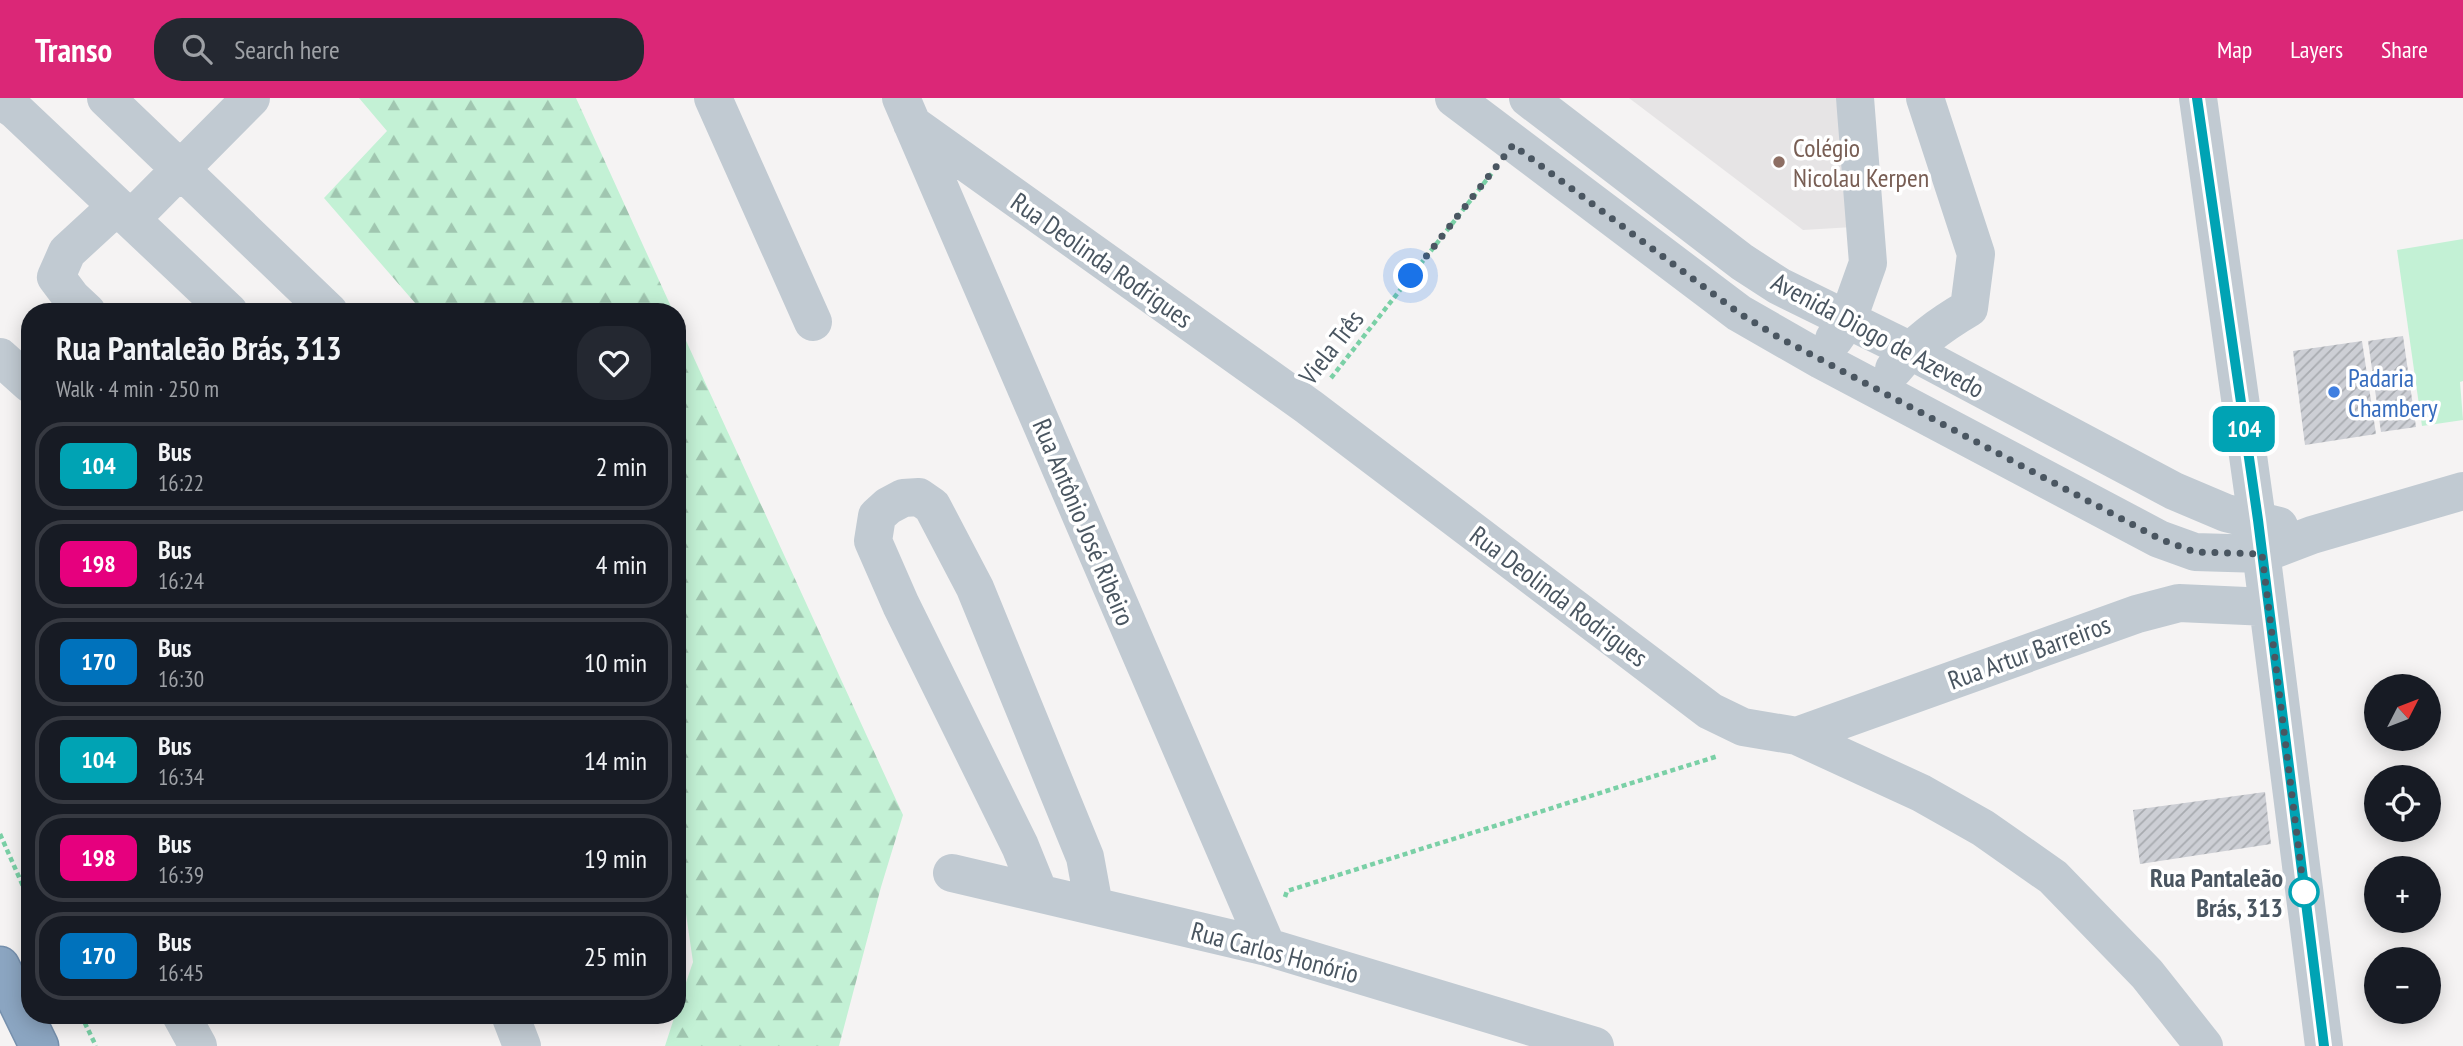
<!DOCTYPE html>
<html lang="en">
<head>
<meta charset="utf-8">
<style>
  :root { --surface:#171b24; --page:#242831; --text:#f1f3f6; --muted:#9ea1a6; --line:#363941; --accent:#db2777 }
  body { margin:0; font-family:"PT Sans Narrow",sans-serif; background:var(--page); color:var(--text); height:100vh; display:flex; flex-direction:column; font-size:26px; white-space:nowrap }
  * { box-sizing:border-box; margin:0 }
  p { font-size:23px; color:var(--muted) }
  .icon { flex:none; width:38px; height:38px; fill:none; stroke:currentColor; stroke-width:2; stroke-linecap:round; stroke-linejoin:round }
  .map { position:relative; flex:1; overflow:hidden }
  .sheet { position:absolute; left:21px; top:205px; width:665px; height:721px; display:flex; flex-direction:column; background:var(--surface); border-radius:28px; box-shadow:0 4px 18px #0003 }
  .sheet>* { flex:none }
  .badge { padding:0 14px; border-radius:10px; font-size:24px; line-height:46px }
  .needle { width:46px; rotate:48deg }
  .buttons { position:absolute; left:2364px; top:576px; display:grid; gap:14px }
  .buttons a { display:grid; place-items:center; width:77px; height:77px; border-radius:50%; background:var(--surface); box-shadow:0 4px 18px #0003; font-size:35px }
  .you { position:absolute; width:35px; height:35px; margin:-18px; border:5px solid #fff; border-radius:50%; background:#1a73e8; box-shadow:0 0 0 10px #1a73e833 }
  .map>.badge { position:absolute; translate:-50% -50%; box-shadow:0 0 0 4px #fff }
  .round { display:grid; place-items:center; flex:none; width:74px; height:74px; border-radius:28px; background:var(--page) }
  .summary { display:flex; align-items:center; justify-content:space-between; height:119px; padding:0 35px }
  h1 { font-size:33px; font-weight:700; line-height:52px }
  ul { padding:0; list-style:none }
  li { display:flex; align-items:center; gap:21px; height:88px; margin:0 14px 10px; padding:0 21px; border:4px solid var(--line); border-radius:28px }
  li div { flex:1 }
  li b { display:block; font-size:26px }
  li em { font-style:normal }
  li .badge { min-width:77px; font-weight:700; text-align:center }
  header { display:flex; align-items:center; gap:42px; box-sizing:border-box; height:98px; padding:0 35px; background:var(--accent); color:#fff }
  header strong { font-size:33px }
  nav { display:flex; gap:38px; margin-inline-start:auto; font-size:24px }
  .search { width:490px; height:63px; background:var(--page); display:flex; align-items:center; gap:18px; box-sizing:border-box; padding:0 24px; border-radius:28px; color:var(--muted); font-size:26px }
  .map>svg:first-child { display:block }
  .education { fill:#e6e4e5 }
  .forest { fill:url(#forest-firs) }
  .park { fill:#c3f1d5 }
  .building { fill:url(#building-hatch) }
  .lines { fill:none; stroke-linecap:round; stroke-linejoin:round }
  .highway-casing { stroke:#7690ad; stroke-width:41 }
  .path { stroke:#7ad0a6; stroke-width:4.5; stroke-dasharray:5 3.5; stroke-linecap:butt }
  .minor { stroke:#c1cad2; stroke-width:38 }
  .highway { stroke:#8ba5c1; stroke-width:38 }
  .line-casing { stroke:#fff; stroke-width:16 }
  .line { stroke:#00a3b4; stroke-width:10 }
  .walk { stroke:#4a5661; stroke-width:7; stroke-dasharray:0 12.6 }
  .education-dot { fill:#8d6e63; stroke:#fff; stroke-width:2.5 }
  .shop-dot { fill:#3f7fe0; stroke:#fff; stroke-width:2.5 }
  .stop-dot { fill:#fff; stroke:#00a3b4; stroke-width:3.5 }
  .labels { text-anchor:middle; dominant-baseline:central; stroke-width:7; stroke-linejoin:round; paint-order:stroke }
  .education-label { font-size:26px; fill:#785e54; stroke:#fff; text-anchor:start }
  .street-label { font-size:26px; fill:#4a5661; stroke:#fff }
  .shop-label { font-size:26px; fill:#366cbe; stroke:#fff; text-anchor:start }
  .stop-label { font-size:26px; font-weight:bold; fill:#4a5661; stroke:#fff; text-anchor:end }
</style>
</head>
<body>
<header>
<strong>Transo</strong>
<div class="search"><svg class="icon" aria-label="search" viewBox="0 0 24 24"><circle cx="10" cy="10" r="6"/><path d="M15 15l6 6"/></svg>Search here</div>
<nav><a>Map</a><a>Layers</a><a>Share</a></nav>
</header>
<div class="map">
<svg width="2463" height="948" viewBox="0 0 2463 948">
  <defs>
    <pattern id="forest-firs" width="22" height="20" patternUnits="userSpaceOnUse" patternTransform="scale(1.75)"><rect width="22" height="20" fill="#c3f1d5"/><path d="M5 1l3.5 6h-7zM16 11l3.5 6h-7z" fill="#a0c6b0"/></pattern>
    <pattern id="building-hatch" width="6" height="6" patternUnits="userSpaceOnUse" patternTransform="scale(1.75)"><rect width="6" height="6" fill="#cdcfd5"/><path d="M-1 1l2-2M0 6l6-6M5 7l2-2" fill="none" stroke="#a8abb0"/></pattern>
  </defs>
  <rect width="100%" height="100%" fill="#f5f3f3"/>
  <path class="education" d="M1629 0H1836L1853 129 1803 132Z"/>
  <path class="forest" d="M359 0H576L673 213H422L324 100 387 33Z
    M677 223 903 717 881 789 839 948H665L675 917H677V911L693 864 677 754Z"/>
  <path class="park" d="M2463 141V283L2460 284 2463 322 2422 328 2397 152Z"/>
  <path class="building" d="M2403 238 2416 329 2381 334 2368 243Z
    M2362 243 2376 336 2305 347 2293 253Z
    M2265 694 2271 746 2140 766 2133 712Z"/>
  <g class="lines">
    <g class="highway-casing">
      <path id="highway" d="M0 868 39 948"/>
    </g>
    <path class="path" d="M1331 280 1492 75
      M0 736 30 804
      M1285 799 1287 793 1718 658
      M81 917 96 948"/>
    <path class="minor" d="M106 0 329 214
      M713 0 813 224
      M901 0 1267 849
      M1454 0 1739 215 1821 262 2159 441 2195 454 2262 456 2312 437 2463 393
      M1528 0 1742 164 1779 188 1909 252 2174 393 2226 415 2279 428
      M2198 0 2257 422 2324 948
      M0 2 15 12 229 214
      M912 26 1309 309 1710 613 1743 629 1797 638 1921 695 1983 730 2053 779 2147 876 2204 948
      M131 121 251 0
      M87 214 71 199 56 179 67 154 117 108
      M1834 241 1848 221 1868 165 1855 0
      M0 259 30 286
      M1894 271C1915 245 1940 227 1969 210L1976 156 1925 0
      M1797 638 2137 516 2179 505 2268 509
      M952 775 1267 849 1595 948
      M1039 795 1020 748 901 507 873 443 877 418 888 408 903 400 919 399 932 408 975 490 1085 759 1094 808
      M181 917 198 948
      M510 917 522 948"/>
    <use href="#highway" class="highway"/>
  </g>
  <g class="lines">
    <g class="line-casing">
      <path id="line" d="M2197 0 2258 422 2324 948"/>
    </g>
    <use href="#line" class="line"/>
    <path class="walk" d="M1411 178 1513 47 1739 215 1778 239 2160 441 2195 454 2262 456 2304 794"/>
  </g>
  <circle class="education-dot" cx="1779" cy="64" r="7"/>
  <circle class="shop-dot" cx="2334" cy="294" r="7"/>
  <circle class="stop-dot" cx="2304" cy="794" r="14"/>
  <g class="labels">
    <g class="education-label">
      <text x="1793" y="49">Colégio<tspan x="1793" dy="30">Nicolau Kerpen</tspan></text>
    </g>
    <g class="street-label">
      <text transform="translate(1102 162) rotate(35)">Rua Deolinda Rodrigues</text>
      <text transform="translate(1878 237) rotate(28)">Avenida Diogo de Azevedo</text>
      <text transform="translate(1331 249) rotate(-52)">Viela Três</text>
      <text transform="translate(1084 424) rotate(67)">Rua Antônio José Ribeiro</text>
      <text transform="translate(1559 498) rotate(37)">Rua Deolinda Rodrigues</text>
      <text transform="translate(2029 554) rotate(-20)">Rua Artur Barreiros</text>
      <text transform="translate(1275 854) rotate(15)">Rua Carlos Honório</text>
    </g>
    <g class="shop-label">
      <text x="2348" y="279">Padaria<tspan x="2348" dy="30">Chambery</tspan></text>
    </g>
    <g class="stop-label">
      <text x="2283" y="779">Rua Pantaleão<tspan x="2283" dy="30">Brás, 313</tspan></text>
    </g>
  </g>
</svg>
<div class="buttons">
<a><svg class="needle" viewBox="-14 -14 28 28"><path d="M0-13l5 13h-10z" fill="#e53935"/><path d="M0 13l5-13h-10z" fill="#9ea1a6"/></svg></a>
<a><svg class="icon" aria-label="locate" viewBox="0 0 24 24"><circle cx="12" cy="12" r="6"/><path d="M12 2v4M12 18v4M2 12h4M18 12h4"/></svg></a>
<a>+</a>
<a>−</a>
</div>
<div class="you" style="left:1411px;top:178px"></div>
<b class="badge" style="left:2244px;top:331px;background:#00a3b4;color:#fff">104</b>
<section class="sheet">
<div class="summary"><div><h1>Rua Pantaleão Brás, 313</h1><p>Walk · 4 min · 250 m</p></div><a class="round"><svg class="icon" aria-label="heart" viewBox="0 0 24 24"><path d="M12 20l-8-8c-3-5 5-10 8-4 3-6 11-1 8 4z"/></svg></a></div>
<ul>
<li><span class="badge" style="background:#00a3b4;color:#fff">104</span><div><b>Bus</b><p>16:22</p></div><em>2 min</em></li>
<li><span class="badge" style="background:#e6007e;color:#fff">198</span><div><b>Bus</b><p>16:24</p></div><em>4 min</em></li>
<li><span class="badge" style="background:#0072bc;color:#fff">170</span><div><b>Bus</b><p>16:30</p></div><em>10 min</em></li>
<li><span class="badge" style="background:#00a3b4;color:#fff">104</span><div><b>Bus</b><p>16:34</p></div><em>14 min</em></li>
<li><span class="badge" style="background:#e6007e;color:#fff">198</span><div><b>Bus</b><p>16:39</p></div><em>19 min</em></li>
<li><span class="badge" style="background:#0072bc;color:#fff">170</span><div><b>Bus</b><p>16:45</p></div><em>25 min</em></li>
</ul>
</section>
</div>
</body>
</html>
